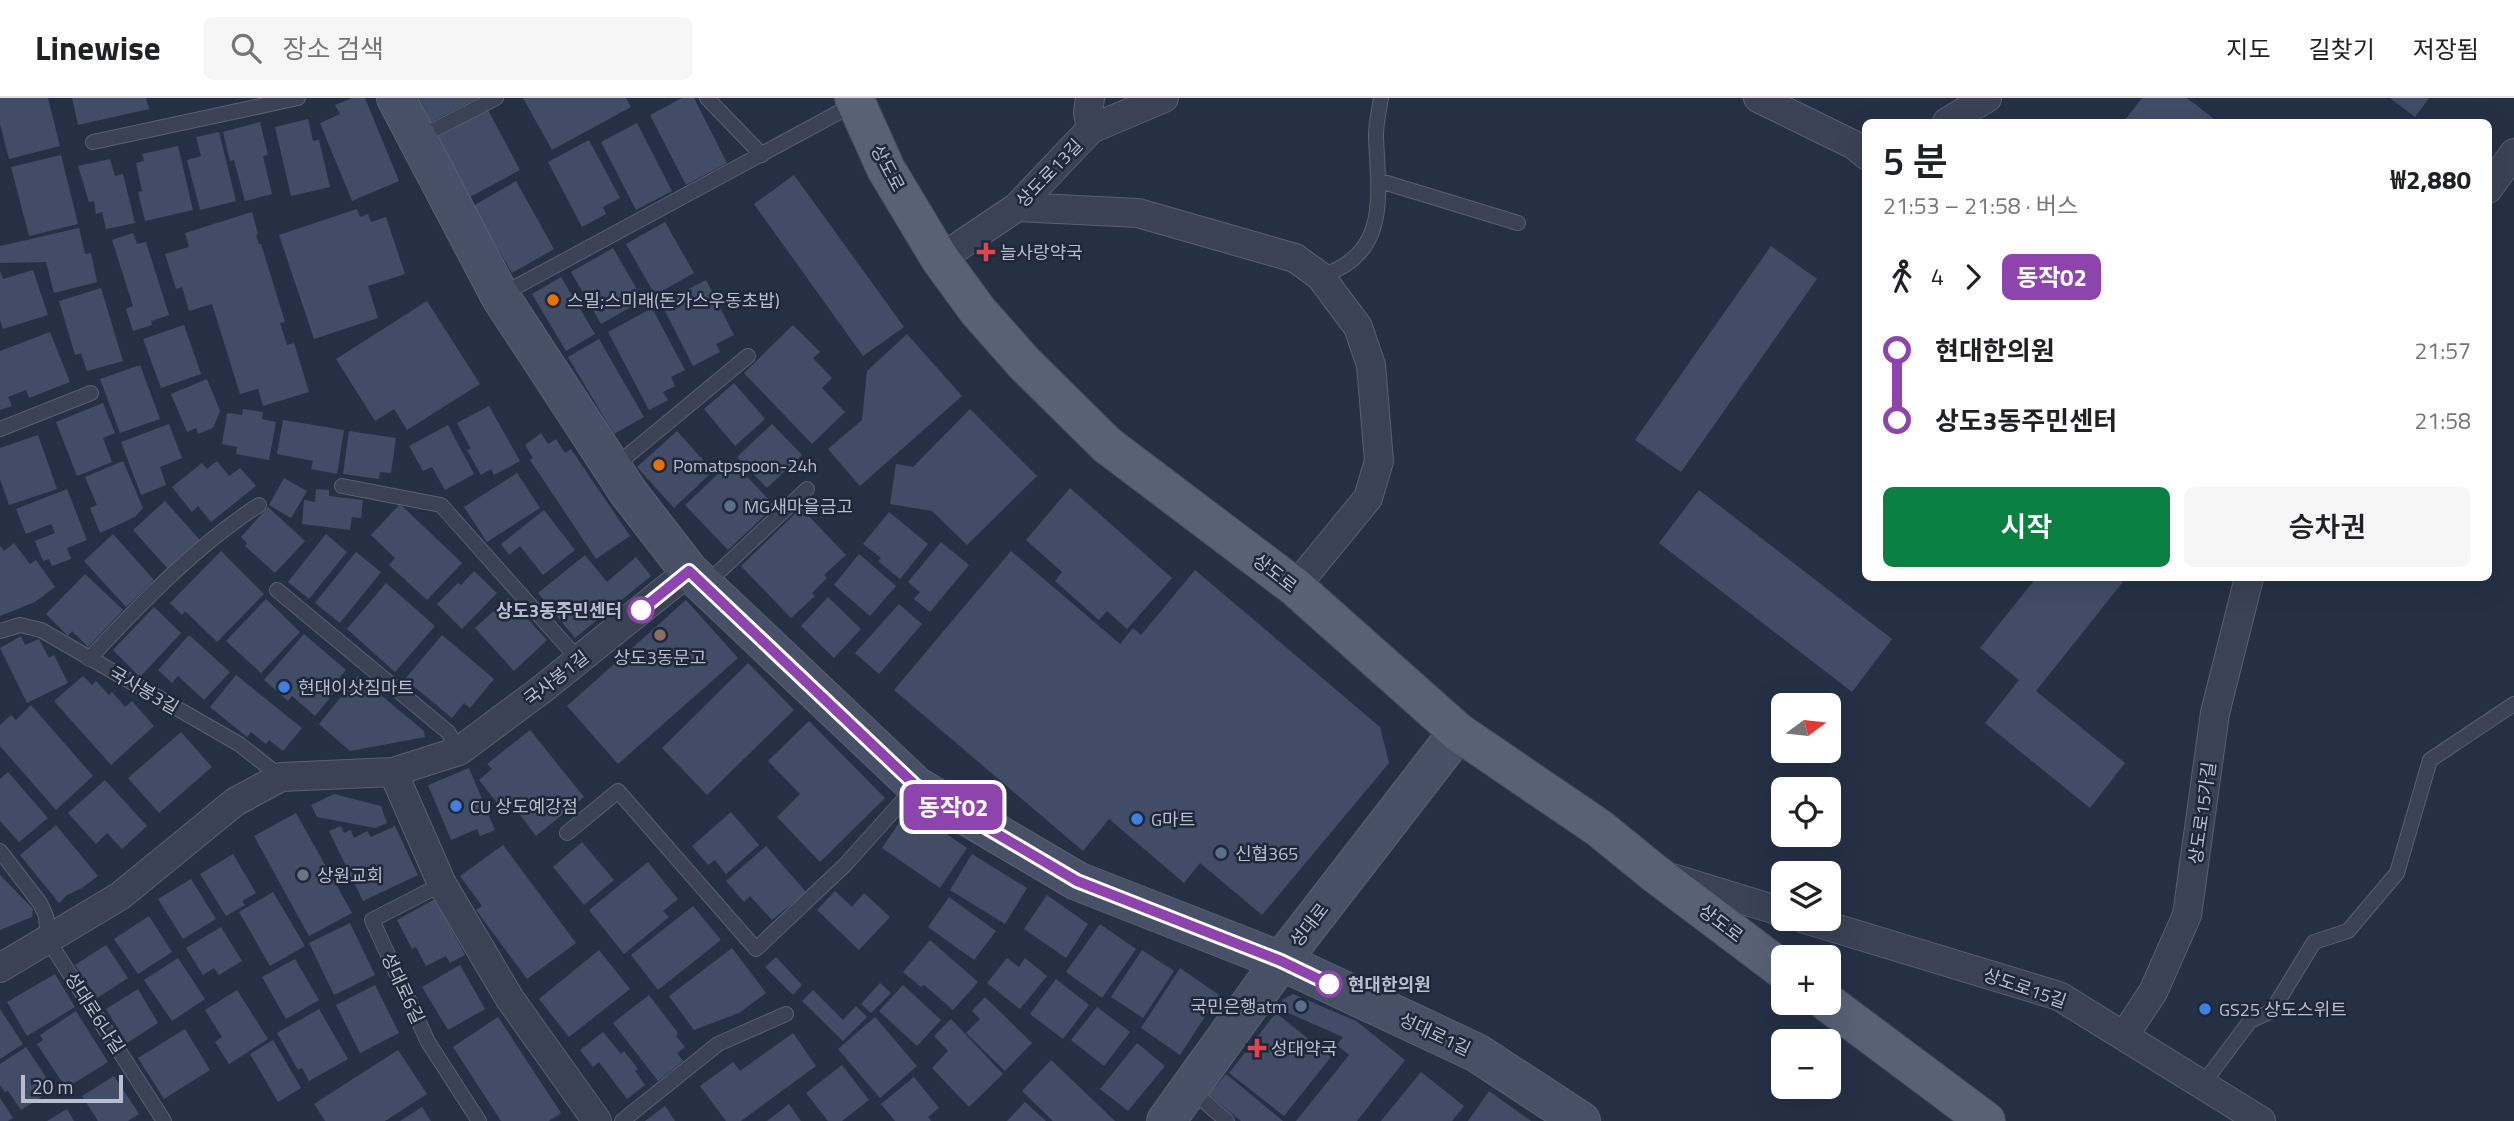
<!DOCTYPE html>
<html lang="ko">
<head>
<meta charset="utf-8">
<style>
  :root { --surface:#fff; --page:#f6f6f6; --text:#202124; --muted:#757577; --line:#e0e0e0; --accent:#0b8043 }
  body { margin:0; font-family:"Titillium Web","Noto Sans KR",sans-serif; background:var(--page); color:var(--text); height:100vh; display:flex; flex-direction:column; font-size:26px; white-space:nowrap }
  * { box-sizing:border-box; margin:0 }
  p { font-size:23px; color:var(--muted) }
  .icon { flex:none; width:38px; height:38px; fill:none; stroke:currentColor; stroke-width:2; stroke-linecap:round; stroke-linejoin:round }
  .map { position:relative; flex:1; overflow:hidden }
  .sheet { position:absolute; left:1862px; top:21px; width:630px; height:462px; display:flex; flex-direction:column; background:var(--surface); border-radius:10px; box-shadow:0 7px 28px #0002 }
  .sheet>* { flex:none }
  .badge { padding:0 14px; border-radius:10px; font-size:24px; line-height:46px }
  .needle { width:46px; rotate:75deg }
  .fabs { position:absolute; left:1771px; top:595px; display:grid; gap:14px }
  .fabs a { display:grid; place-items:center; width:70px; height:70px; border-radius:10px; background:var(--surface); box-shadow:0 7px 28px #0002; font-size:35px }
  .scale { position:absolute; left:21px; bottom:18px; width:102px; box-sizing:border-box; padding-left:7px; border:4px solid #b8bece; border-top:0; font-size:19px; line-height:24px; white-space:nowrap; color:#b8bece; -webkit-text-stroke:5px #1f273a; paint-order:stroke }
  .map>.badge { position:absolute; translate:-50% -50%; box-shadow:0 0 0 4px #fff }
  .legs { display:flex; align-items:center; gap:10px; height:77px; padding:0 21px; font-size:23px }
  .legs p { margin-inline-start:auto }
  .summary { display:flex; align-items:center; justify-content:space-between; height:119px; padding:0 21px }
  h1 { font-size:38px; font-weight:600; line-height:52px }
  .button { display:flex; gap:14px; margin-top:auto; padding:14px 21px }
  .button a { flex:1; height:80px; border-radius:10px; background:var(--accent); color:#fff; font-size:28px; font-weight:600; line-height:80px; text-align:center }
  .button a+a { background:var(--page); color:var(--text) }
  ul { padding:0 21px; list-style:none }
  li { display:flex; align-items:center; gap:24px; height:70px; font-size:26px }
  li i { display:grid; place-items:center; width:10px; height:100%; margin:0 9px; background:currentColor }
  li i::after { content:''; width:18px; height:18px; margin:-9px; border:5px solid; border-radius:50%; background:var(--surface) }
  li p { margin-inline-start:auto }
  li:first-child i { background:linear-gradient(#0000 50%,currentColor 0) }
  li:last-child i { background:linear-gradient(currentColor 50%,#0000 0) }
  header { display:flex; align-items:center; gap:42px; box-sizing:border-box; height:98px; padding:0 35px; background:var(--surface); border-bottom:2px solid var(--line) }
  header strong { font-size:33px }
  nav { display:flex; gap:38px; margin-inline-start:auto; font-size:24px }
  .search { width:490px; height:63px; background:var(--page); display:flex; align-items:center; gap:18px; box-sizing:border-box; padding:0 24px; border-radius:10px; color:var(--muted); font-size:26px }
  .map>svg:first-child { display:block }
  .building { fill:#424c66 }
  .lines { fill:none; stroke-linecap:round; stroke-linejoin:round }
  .lane-casing { stroke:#596072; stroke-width:16 }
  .street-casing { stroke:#596072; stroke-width:30 }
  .secondary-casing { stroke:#596072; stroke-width:40 }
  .primary-casing { stroke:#444b5e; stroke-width:40 }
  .lane { stroke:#3b4255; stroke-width:14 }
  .street { stroke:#3b4255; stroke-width:28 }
  .secondary { stroke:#485068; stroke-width:38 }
  .primary { stroke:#596175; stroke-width:38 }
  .line-1-casing { stroke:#fff; stroke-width:16 }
  .line-1 { stroke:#8e44ad; stroke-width:10 }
  .health-dot { fill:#e0444e; stroke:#1f273a; stroke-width:2.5 }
  .food-dot { fill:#e8710a; stroke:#1f273a; stroke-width:2.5 }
  .service-dot { fill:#5c6f8a; stroke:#1f273a; stroke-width:2.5 }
  .stop-1-dot { fill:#fff; stroke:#8e44ad; stroke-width:3.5 }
  .education-dot { fill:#8d6e63; stroke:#1f273a; stroke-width:2.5 }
  .shop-dot { fill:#3f7fe0; stroke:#1f273a; stroke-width:2.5 }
  .worship-dot { fill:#6b7280; stroke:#1f273a; stroke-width:2.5 }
  .labels { text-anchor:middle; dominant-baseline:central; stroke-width:5; stroke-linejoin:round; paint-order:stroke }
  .street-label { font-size:18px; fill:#b8bece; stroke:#1f273a }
  .poi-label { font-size:18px; fill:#b8bece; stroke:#1f273a; text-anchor:start }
  .stop-label { font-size:18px; font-weight:bold; fill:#b8bece; stroke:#1f273a; text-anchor:end }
</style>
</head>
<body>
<header>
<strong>Linewise</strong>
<div class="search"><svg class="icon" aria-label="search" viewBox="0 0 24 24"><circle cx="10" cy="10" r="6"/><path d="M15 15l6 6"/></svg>장소 검색</div>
<nav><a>지도</a><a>길찾기</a><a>저장됨</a></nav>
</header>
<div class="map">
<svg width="2514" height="1023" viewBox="0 0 2514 1023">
  <rect width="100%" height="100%" fill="#263045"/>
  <path class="building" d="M0 0H48L60 48 9 61 0 26Z
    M72 0H146L149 11 78 27Z
    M352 0H365L399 83 352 103 320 25 340 16 335 7Z
    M419 0H478L431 24Z
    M523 0H626L631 9 552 52Z
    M682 0H694L727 65 686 87 650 17Z
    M2142 0H2187L2218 24H2127L2124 23Z
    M2390 0H2429L2415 19Z
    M488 12 520 72 468 100 436 39Z
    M308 21 313 43 319 42 330 89 291 98 275 29Z
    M260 24 268 57 263 58 272 96 245 103 234 62 230 63 223 34Z
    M637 25 672 93 636 112 601 44Z
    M219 34 236 103 200 112 187 62 201 58 196 39Z
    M589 42 620 100 603 109 606 116 582 129 548 64Z
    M178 48 193 112 145 123 138 94 142 93 136 65 144 63 142 56Z
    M61 57 78 126 29 138 11 69Z
    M110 61 115 78 123 76 135 125 106 131 102 114 96 116 94 103 89 104 78 68Z
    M794 77 904 229 863 258 754 106Z
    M516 83 554 151 512 175 473 108Z
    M357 111 360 119 368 116 371 124 386 119 405 176 368 188 378 220 314 241 279 137Z
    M252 114 258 136 256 137 259 146H261L285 224 280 225 287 247 294 245 309 294 263 308 258 291 240 296 212 206 189 213 182 189 176 191 165 156 189 149 185 135Z
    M665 124 694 175 655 197 626 146Z
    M79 130 85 156 91 155 97 184 54 195 46 164 0 165V148Z
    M133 135 137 146 146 144 169 217 151 223 152 227 133 233 126 211 133 208 112 142Z
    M1771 148 1817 181 1681 374 1635 342Z
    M613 150 643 202 601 226 571 174Z
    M33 172 48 217 3 231 0 222V173L3 181Z
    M561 179 595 236 566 253 532 196Z
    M706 182 734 237 716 246 720 254 693 268 661 205Z
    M101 190 123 263 87 273 81 255 75 257 59 203Z
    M427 203 480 286 407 332 394 311 375 323 336 261Z
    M652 210 685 272 671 279 675 288 663 294 668 302 649 312 608 234Z
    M184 227 201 276 161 290 143 241Z
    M793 227 820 254 813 260 832 280 822 290 845 314 812 346 744 275Z
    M50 234 70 284 29 300 26 292 8 299 12 308 0 312V253Z
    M907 236 962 298 860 388 828 351 862 322 867 273Z
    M599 241 644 319 614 336 568 259Z
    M140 267 160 321 120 335 100 281Z
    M207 281 220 313 213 330 198 336 196 330 187 334 171 296Z
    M734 285 765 321 735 348 704 311Z
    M103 305 115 335 103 340 112 364 77 378 56 324Z
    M489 308 520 363 494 377 491 371 481 377 467 352 471 351 457 325Z
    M243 311 263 314 262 321 276 324 269 362 236 356 237 349 222 346 227 315 242 317Z
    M970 311 1037 378 967 447 932 413 890 406 896 366 913 369Z
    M283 322 344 332 337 376 311 371 313 363 277 356Z
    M169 326 182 360 160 369 166 387 141 397 121 344Z
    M772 326 802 357 767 390 737 359Z
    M448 327 474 376 445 392 432 369 423 373 409 348Z
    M349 333 396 340 391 375 380 374 379 381 343 376Z
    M677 333 713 373 674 410 637 369Z
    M541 335 548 346 556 341 565 355 571 351 630 438 596 461 530 362 533 360 525 347Z
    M38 337 57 391 9 407 0 381V350Z
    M123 363 143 410 135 419 100 435 90 410 97 407 85 379Z
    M217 363 229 378 240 370 256 388 211 424 198 408 192 414 172 389 202 365 207 371Z
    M732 363 775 408 728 452 685 407Z
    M517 375 540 410 487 444 464 409Z
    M284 380 307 393 291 420 269 407Z
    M1070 390 1172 480 1127 531 1107 513 1099 522 1055 483 1062 474 1026 442Z
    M67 391 87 442 67 450 71 461 52 468 49 461 43 463 35 443 55 435 51 426 26 436 16 411Z
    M316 391 329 392V398L363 402 361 420 352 419 350 432 302 426 304 402 315 404Z
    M1699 392 1892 541 1852 594 1659 445Z
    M165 403 200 442 168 471 133 432Z
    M400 406 462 465 427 502 389 467 395 460 371 437Z
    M268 409 305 443 275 475 245 448 247 445 241 439Z
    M801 410 846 457 824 477 827 480 812 495 815 498 791 520 741 468Z
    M544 412 575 452 543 477 520 448 509 457 501 446Z
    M889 414 928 446 900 481 878 463 881 460 863 446Z
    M113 436 154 482 126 509 84 463Z
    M326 436 347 454 309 501 288 484Z
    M941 444 969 467 930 514 914 501 920 494 908 484Z
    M14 445 30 466 36 462 55 489 35 504 0 518V448L4 453Z
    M221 453 264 496 217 544 185 513 182 517 170 505Z
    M1011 453 1120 546 1133 530 1141 537 1195 472 1380 629 1389 665 1262 817 1200 765 1184 785 1109 721 1083 753 894 592Z
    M356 454 381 474 340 525 315 505Z
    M859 456 896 488 870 518 834 487Z
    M585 457 607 484 636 459 651 478 575 540 538 495Z
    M474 473 497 495 462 531 437 506 458 485 461 487Z
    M85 476 123 512 88 549 72 533 68 538 46 516Z
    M2036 480H2126L2036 593 2125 665 2090 710 1985 625 2019 582 1980 550Z
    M386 485 435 528 395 574 347 531Z
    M828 499 861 531 834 560 801 528Z
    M508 500 547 542 514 573 475 530Z
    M266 501 300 534 261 575 226 543Z
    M686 502 738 560 618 666 567 608Z
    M899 506 922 526 879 576 855 555Z
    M154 509 181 535 140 579 113 552Z
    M304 536 346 572 339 580 343 584 315 618 292 598 288 603 264 582Z
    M189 537 230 574 204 602 178 578 172 585 158 572Z
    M442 537 494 581 470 610 464 605 452 620 405 581Z
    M21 538 25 547 39 541 49 560 54 557 68 585 27 605 0 550Z
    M748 565 794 612 707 697 662 650Z
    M236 577 302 630 283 653 269 642 266 646 251 634 247 639 210 609Z
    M83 578 92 587 96 583 109 597 112 594 125 609 132 603 154 628 111 667 54 603Z
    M358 578 424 633 425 639 350 653 319 626Z
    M31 607 93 678 56 712 0 648V627L11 617 16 622Z
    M809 623 885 700 820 764 777 719 800 696 768 663Z
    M530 632 584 699 536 738 511 705 503 712 479 682 492 671 487 666Z
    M181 634 212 669 159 715 128 680Z
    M469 670 495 732 480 738 477 731 451 742 428 687Z
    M8 674 48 720 19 744 0 723V681Z
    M105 682 147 728 122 751 107 735 96 746 68 715Z
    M334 696 381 708 387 725 375 730 317 719 311 707Z
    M909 710 967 750 940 790 882 750Z
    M731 714 759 747 726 776 715 762 708 767 692 748Z
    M296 715 352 815 309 838 254 738Z
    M56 727 98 778 82 790 67 797 59 805 20 757Z
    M341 728 344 735 351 732 354 740 367 733 371 739 395 728 418 777 363 803 329 733Z
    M582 744 614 782 584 807 553 769Z
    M503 747 576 845 527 881 476 812 482 808 460 778Z
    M766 748 806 794 772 822 750 798 744 804 726 783Z
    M233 756 256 795 242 803 245 807 226 818 200 776Z
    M972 756 1027 790 1005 826 950 792Z
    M648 764 678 801 663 813 669 819 624 856 589 812Z
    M0 777 33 811 32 819 0 832Z
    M191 781 216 821 183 841 158 801Z
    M835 793 852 809 864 795 890 819 859 852 817 812Z
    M273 794 305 848 270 868 239 814Z
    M1047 797 1088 826 1066 860 1024 831Z
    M949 799 996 833 974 862 928 829Z
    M435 801 465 857 450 865 446 858 426 868 416 849 412 851 397 822Z
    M693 808 721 842 658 892 631 857Z
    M149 818 172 854 138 876 114 841Z
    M350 825 375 877 334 897 309 845Z
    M1100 826 1136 851 1102 900 1066 874Z
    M221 829 242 863 219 877 214 870 203 877 186 850Z
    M930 842 978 884 953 912 924 887 921 889 903 874Z
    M106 847 128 880 97 900 75 867Z
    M732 850 766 895 739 915 694 932 669 898Z
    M599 852 630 891 569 939 539 901Z
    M1142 852 1174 873 1143 920 1111 899Z
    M776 859 802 887 793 897 765 869Z
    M178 860 205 901 172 923 144 882Z
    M1007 860 1019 869 1025 860 1047 878 1020 911 987 885Z
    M295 861 319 902 286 921 262 879Z
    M460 867 485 911 448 932 422 889Z
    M1180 870 1219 897 1180 957 1141 930Z
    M55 876 75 909 27 938 7 904Z
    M1056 881 1089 907 1063 941 1030 916Z
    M880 885 891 895 871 915 861 906Z
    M375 887 399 935 360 955 336 907Z
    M903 887 941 922 917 948 879 913Z
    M138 891 158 925 127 945 106 911Z
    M237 892 268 941 229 966 215 944 222 939 205 912Z
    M813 892 843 922 856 908 867 919 843 943 802 903Z
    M1293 896 1356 923 1405 962 1357 1023H1296L1349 957 1337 947 1343 939 1286 914 1282 902Z
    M649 897 678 935 676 938 685 949 677 955 683 963 658 983 613 925Z
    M985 899 1032 945 1005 973 966 935 980 921 972 913Z
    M1097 909 1130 934 1104 968 1071 942Z
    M0 911 23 946 0 961Z
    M319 911 348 961 309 983 302 970 298 972 277 935Z
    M76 913 108 964 66 990 37 946 43 942 40 937Z
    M1276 915 1331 959 1284 1018 1229 975Z
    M498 919 561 1015 549 1023H501L453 949Z
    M875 919 917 968 880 1000 838 951Z
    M951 921 1003 976 969 1009 932 970 948 953 934 938Z
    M185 931 210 972 164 1001 138 960Z
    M603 934 621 956 624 953 638 971 635 973 645 987 627 1001 599 964 593 969 580 952Z
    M793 935 816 968 741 1023H726L700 988 733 964 740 973Z
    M273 942 301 990 278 1004 250 956Z
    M1137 945 1165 968 1128 1013 1100 991Z
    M26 949 54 991 21 1012 8 993 5 994 0 987V966Z
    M398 952 427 996 385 1023H325L314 1006Z
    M1051 962 1115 1023H1053L1022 993Z
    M842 967 869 1002 842 1023H828L806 995Z
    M1421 974 1464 1008 1452 1023H1381Z
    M1226 976 1283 1023H1241L1209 997Z
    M114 978 139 1016 128 1023H98L82 998Z
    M914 979 939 1010 928 1019 931 1023H895L881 1006Z
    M1489 993 1531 1023H1468Z
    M0 1000 13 1020 8 1023H0Z
    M1025 1004 1046 1023H1007Z
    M789 1006 801 1023H767Z
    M665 1008 675 1023H645Z
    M422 1009 431 1023H400Z
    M67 1011 74 1023H47Z"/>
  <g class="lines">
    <g class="lane-casing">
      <path id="lane" d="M707 0 762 57
        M418 40 496 0
        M93 44 298 0
        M1380 83 1518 125
        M1320 178C1391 157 1378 96 1376 38 1376 25 1379 12 1381 0
        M501 197 856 5
        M0 331 91 295
        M614 369 748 258
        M342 388 441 407 579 562
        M706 486 807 391
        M277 492 448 634 459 653
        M0 533 20 527 41 532 239 646 281 679
        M89 561C139 507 197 447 259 407
        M567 735 618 693 756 851 845 767 915 689
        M0 753 40 805 46 818 48 842 164 1023
        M442 786 372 822 428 944 479 1023
        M2202 987 2250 923 2272 913 2314 844 2348 833 2397 775 2430 662 2514 606
        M1191 992 1227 1023
        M622 1023 718 946 786 916"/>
    </g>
    <g class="street-casing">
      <path id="street" d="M1090 0 1088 15 1091 31
        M1758 0 1854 47 1866 57
        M1947 24 1987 0
        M2488 91 2514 55
        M1017 109 1138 115 1295 160 1320 178 1358 229 1371 267 1379 363 1368 400 1295 489
        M940 161 1017 109 1091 31 1164 0
        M393 674 442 786 510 901 597 1023
        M1672 780 1783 814
        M1805 821 2059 898 2261 1023
        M0 870 120 798 235 704 281 679 393 674 459 653 541 592 689 473
        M2124 938 2153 894 2187 817 2215 615 2249 480"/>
    </g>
    <g class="secondary-casing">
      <path id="secondary" d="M396 0 500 198 628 394 689 473 916 688 1077 783 1281 863 1477 955 1581 1023
        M1166 1023 1281 863 1458 634"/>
    </g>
    <g class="primary-casing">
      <path id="primary" d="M854 0 886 71 940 161 978 213 1024 265 1107 347 1295 489 1458 634 1599 730 1653 774 1783 872
        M1828 905 1986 1023"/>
    </g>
    <use href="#lane" class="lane"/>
    <use href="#street" class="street"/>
    <use href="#secondary" class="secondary"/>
    <use href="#primary" class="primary"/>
  </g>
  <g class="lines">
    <g class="line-1-casing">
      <path id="line-1" d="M641 512 689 473 916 688 1077 783 1281 863 1329 886"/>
    </g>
    <use href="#line-1" class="line-1"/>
  </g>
  <g class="health-dot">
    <path d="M982.5 143.5h7v7h7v7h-7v7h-7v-7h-7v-7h7z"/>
    <path d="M1253.5 939.5h7v7h7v7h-7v7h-7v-7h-7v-7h7z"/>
  </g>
  <g class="food-dot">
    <circle cx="553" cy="202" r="7"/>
    <circle cx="659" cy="367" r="7"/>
  </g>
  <g class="service-dot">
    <circle cx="730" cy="408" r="7"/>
    <circle cx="1221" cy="755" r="7"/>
    <circle cx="1301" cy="908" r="7"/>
  </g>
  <g class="stop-1-dot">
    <circle cx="641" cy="512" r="12"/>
    <circle cx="1329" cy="886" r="12"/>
  </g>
  <circle class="education-dot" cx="660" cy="537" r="7"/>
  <g class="shop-dot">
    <circle cx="284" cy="589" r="7"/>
    <circle cx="456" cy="708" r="7"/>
    <circle cx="1137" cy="721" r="7"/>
    <circle cx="2205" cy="911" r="7"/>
  </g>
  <circle class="worship-dot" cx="303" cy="777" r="7"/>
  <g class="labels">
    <g class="street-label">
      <text transform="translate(888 70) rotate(62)">상도로</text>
      <text transform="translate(1049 75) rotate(-46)">상도로13길</text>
      <text transform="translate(1275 475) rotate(38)">상도로</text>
      <text transform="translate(556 580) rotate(-38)">국사봉1길</text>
      <text transform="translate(144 592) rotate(30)">국사봉3길</text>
      <text transform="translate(2202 715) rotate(-82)">상도로15가길</text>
      <text transform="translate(1721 825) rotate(37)">상도로</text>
      <text transform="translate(1309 827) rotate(-52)">성대로</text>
      <text transform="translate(403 890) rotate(65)">성대로6길</text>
      <text transform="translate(2025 890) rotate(19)">상도로15길</text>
      <text transform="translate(95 915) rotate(57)">성대로6나길</text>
      <text transform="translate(1435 936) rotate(25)">성대로1길</text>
    </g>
    <g class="poi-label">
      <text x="1000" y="154">늘사랑약국</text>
      <text x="567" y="202">스밀;스미래(돈가스우동초밥)</text>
      <text x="673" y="367">Pomatpspoon-24h</text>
      <text x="744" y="408">MG새마을금고</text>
      <text x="660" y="559" text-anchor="middle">상도3동문고</text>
      <text x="298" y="589">현대이삿짐마트</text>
      <text x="470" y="708">CU 상도예강점</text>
      <text x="1151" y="721">G마트</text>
      <text x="1235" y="755">신협365</text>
      <text x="317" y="777">상원교회</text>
      <text x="1287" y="908" text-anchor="end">국민은행atm</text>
      <text x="2219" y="911">GS25 상도스위트</text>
      <text x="1271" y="950">성대약국</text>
    </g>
    <g class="stop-label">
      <text x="622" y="512">상도3동주민센터</text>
      <text x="1348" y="886" text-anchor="start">현대한의원</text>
    </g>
  </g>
</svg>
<div class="fabs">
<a><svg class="needle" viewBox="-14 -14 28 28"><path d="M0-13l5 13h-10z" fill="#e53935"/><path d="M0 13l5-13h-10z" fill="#757577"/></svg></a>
<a><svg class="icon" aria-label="locate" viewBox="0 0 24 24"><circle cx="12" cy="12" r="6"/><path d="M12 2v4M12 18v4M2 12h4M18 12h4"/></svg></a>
<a><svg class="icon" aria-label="layers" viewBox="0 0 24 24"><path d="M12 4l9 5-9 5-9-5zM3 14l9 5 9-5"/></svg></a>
<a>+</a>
<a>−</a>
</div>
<div class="scale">20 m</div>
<b class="badge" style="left:953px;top:709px;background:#8e44ad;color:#fff">동작02</b>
<section class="sheet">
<div class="summary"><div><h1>5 분</h1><p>21:53 – 21:58 · 버스</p></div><b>₩2,880</b></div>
<div class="legs"><svg class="icon" aria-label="walk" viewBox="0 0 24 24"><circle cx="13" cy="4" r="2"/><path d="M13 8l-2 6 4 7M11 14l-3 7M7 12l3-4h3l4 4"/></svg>4<svg class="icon" aria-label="forward" viewBox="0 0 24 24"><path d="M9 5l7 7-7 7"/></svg><b class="badge" style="background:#8e44ad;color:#fff">동작02</b></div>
<ul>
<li><i style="color:#8e44ad"></i><b>현대한의원</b><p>21:57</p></li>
<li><i style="color:#8e44ad"></i><b>상도3동주민센터</b><p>21:58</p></li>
</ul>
<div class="button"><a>시작</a><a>승차권</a></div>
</section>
</div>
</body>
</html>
